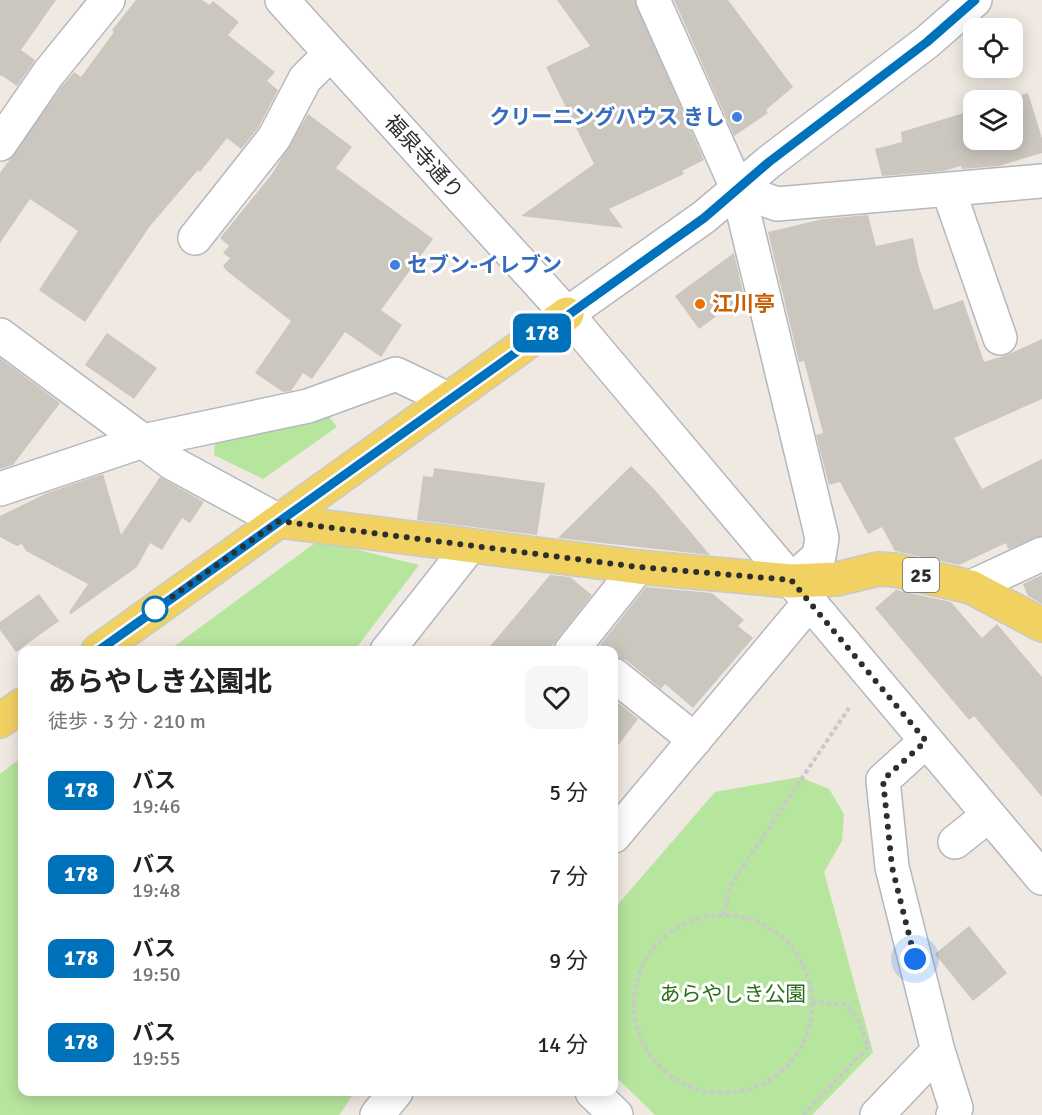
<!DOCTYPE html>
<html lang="ja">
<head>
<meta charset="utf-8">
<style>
  :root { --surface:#fff; --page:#f6f6f6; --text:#222; --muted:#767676 }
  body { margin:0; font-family:Signika,"Noto Sans JP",sans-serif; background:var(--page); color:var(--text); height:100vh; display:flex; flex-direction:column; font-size:22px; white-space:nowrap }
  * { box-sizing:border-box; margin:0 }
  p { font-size:20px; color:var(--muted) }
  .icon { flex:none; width:33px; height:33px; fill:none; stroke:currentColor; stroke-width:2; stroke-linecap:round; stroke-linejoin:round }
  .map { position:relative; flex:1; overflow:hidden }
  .side { position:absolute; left:18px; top:646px; width:600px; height:450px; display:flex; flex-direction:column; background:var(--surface); border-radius:12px; box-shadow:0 3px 15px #0003 }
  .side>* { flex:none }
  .badge { padding:0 12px; border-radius:9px; font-size:21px; line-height:39px }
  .tools { position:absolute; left:963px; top:18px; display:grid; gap:12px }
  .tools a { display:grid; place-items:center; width:60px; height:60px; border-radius:12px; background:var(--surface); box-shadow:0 3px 15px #0003; font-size:30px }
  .you { position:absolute; width:30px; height:30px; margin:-15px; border:4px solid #fff; border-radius:50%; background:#1a73e8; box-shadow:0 0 0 9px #1a73e833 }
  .map>.badge { position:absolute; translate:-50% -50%; box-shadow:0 0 0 3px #fff }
  .round { display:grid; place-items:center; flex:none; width:63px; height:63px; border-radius:12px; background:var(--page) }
  .summary { display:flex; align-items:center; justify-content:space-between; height:102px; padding:0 30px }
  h1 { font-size:28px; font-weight:700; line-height:45px }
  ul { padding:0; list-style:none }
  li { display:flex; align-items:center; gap:18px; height:84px; padding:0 30px }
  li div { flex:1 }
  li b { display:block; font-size:22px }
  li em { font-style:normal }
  li .badge { min-width:66px; font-weight:700; text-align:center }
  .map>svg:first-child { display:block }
  .green { fill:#b6e59e }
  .building { fill:#cbc7bf }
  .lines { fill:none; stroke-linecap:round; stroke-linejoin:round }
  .minor-casing { stroke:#b4b7c1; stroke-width:36 }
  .major-casing { stroke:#c9c9c9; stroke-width:36 }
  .path { stroke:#c9c9c9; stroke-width:4; stroke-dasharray:4.5 3; stroke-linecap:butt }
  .minor { stroke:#fff; stroke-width:33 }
  .major { stroke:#f2d163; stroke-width:33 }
  .line-casing { stroke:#fff; stroke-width:14 }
  .line { stroke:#0072bc; stroke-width:9 }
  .walk { stroke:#2e2e2e; stroke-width:6; stroke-dasharray:0 10.8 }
  .shop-dot { fill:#3f7fe0; stroke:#fff; stroke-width:2 }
  .food-dot { fill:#e8710a; stroke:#fff; stroke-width:2 }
  .stop-dot { fill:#fff; stroke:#0072bc; stroke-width:3 }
  .labels { text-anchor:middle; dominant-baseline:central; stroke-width:6; stroke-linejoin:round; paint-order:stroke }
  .shield { fill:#fff; stroke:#6d6d6d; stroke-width:1.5 }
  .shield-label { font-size:20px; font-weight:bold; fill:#2e2e2e }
  .shop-label { font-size:21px; font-weight:bold; fill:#366cbe; stroke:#fff; text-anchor:end }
  .street-label { font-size:21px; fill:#2e2e2e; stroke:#fff }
  .food-label { font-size:21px; font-weight:bold; fill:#c56008; stroke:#fff; text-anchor:start }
  .park-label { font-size:21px; fill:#2c6e1b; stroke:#fff }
</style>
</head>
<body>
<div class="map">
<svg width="1042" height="1115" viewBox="0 0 1042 1115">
  <rect width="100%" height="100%" fill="#efe9e1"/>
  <path class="green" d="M326 413 337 427 263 479 214 455 215 436Z
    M319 540 419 565 354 651H168Z
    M22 757V1092H355L339 1115H0V774Z
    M800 777 829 789 844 814 842 841 824 872 873 1052 812 1115H655L614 1075V909L715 792Z"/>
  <path class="building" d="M0 0H56L21 50 35 60 17 86 1 75 0 77Z
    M136 0H202L210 5 213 1 239 22 228 35 275 72 267 81 278 90 258 128 241 149 227 138 200 172 198 170 150 226 85 322 39 290 78 231 30 199 0 243V173L63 85 74 72 81 77 114 32 112 30Z
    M557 0H635L704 160 682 171 684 174 609 209 623 228 521 216 594 164 546 67 590 46Z
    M674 0H728L793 87 766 110 768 113 734 136Z
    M1028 93 1042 138V153L999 166 962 169 961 166 943 171 882 176 875 149 902 142 901 132 974 110V140H1012V100H1005Z
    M308 114 352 147 336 168 433 239 381 310 402 325 381 357 345 332 312 379 303 373 291 391 283 392 255 373 291 321 227 271 223 266 230 258 223 253 229 246 220 238 272 174Z
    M868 215 876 246 913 238 919 268 934 310 963 300 984 362 1007 355 1042 339V399L954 438 982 489 1042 459V536L1008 549 1006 543 959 565 895 551 882 527 868 534 840 482 829 485 816 435 823 433 804 361 799 362 768 232 823 219Z
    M734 253 744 296 699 329 675 296Z
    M107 333 157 368 134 399 85 365Z
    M0 358 60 403 13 465 0 469Z
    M631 466 655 490 710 555 558 538Z
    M434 468 545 483 537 535 417 520 423 476 433 477Z
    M103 474 121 535 160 477 204 502 190 523 182 518 162 550 150 543 137 567 71 614 69 612 88 584 26 551 22 544 17 546 0 537V516L47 493Z
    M550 575 570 577 592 595 548 651H486Z
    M1042 575V604L1028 596 1023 584Z
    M646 587 712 593 744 620 738 626 753 638 693 708 665 684 661 689 626 660 614 657V651H608L600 645Z
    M896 590 951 602 982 638 997 624 1042 677V797L974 716 969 720 875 608Z
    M39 594 59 621 16 652 0 630V622Z
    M614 699 638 719 614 751Z
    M969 926 1007 973 973 1001 935 954Z"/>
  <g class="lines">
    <g class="minor-casing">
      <path id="minor" d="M282 0 567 314 1042 878
        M653 0 738 190 822 538 819 556 791 581
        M0 144 48 74 108 0
        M948 189 1000 338
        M738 190 777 204 1042 181
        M195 238 274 138 305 79 330 54
        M567 314 704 217 769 162 927 42 975 0
        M0 335 143 441 308 406 396 374 448 399
        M0 489 143 441 172 463 279 521
        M971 587 1042 554
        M387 651 469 547
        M571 651 638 567
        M614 675 695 740
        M926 741 883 780 892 867 938 1051 956 1108 953 1115
        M614 836 810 602
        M955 842 989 815
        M592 1092 616 1115
        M377 1115 396 1092
        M877 1115 938 1051"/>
    </g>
    <g class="major-casing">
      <path id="major" d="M279 521 638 567 791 581 837 579 878 569 895 570 971 587 1042 625
        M98 651 567 314
        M0 721 22 705"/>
    </g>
    <path class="path" d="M634 1004a89 89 0 1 1 178 0a89 89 0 1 1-178 0Z
      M724 915 730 886 849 708
      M803 1115 868 1047 858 1019 847 1005 813 1002"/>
    <use href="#minor" class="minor"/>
    <use href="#major" class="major"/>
  </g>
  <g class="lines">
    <g class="line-casing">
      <path id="line" d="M98 651 704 218 769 162 927 42 975 0"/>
    </g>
    <use href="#line" class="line"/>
    <path class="walk" d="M155 609 279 521 638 567 791 580 926 741 883 780 892 867 915 959"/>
  </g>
  <g class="shop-dot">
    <circle cx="737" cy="117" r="6"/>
    <circle cx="395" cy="265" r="6"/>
  </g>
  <circle class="food-dot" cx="700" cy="304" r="6"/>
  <circle class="stop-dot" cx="155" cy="609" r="12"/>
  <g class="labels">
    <rect class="shield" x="903" y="558" width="36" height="34" rx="4.5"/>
    <g class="shield-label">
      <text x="921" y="575">25</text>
    </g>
    <g class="shop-label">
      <text x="725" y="117">クリーニングハウス きし</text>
      <text x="407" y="265" text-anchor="start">セブン-イレブン</text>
    </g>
    <g class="street-label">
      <text transform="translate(424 157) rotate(48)">福泉寺通り</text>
    </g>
    <g class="food-label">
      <text x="712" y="304">江川亭</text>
    </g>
    <g class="park-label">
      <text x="733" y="994">あらやしき公園</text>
    </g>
  </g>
</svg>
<div class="tools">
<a><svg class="icon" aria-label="locate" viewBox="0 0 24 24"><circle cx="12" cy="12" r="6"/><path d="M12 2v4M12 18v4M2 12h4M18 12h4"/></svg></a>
<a><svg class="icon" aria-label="layers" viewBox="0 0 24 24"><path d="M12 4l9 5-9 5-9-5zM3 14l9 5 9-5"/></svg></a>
</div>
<div class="you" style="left:915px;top:959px"></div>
<b class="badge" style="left:542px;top:333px;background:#0072bc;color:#fff">178</b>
<section class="side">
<div class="summary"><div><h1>あらやしき公園北</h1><p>徒歩 · 3 分 · 210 m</p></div><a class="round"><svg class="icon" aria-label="heart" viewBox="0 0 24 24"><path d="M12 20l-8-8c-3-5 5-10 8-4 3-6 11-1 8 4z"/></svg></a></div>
<ul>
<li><span class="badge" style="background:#0072bc;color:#fff">178</span><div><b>バス</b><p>19:46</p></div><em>5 分</em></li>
<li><span class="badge" style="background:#0072bc;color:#fff">178</span><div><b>バス</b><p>19:48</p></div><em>7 分</em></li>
<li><span class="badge" style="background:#0072bc;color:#fff">178</span><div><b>バス</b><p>19:50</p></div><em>9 分</em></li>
<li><span class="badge" style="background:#0072bc;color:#fff">178</span><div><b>バス</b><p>19:55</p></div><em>14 分</em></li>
</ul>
</section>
</div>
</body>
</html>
